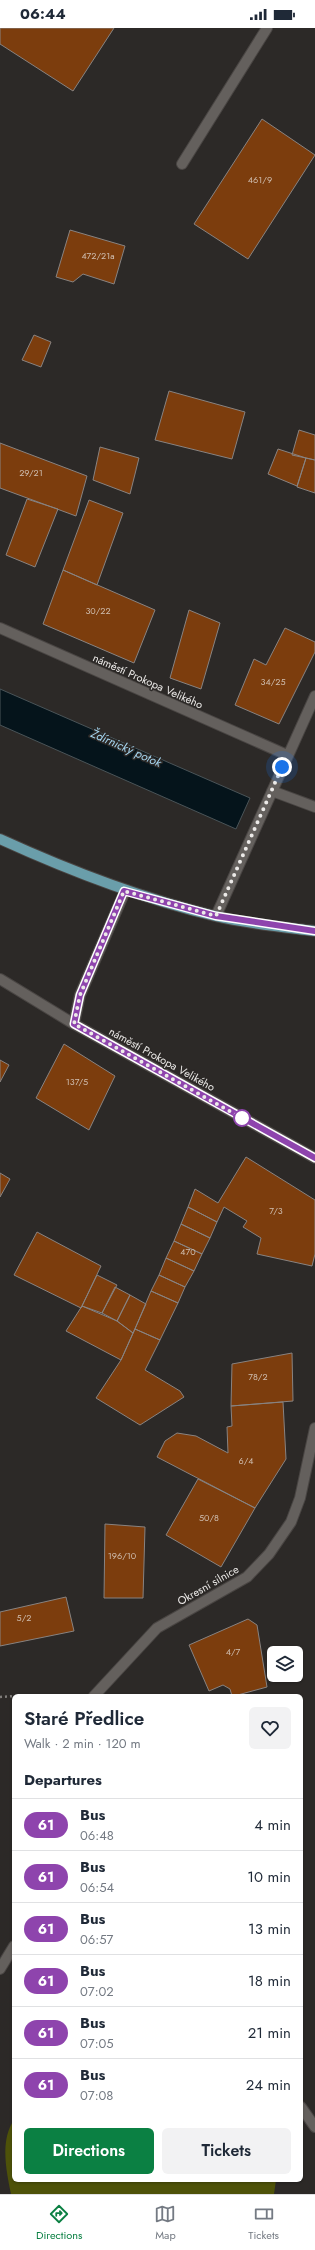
<!DOCTYPE html>
<html lang="en">
<head>
<meta charset="utf-8">
<style>
  :root { --surface:#fff; --page:#f2f2f3; --text:#1f2937; --muted:#747a83; --line:#e0e1e3; --accent:#0b8043 }
  body { margin:0; font-family:Jost,sans-serif; background:var(--page); color:var(--text); height:100vh; display:flex; flex-direction:column; font-size:15px; white-space:nowrap }
  * { box-sizing:border-box; margin:0 }
  p { font-size:13px; color:var(--muted) }
  .icon { flex:none; width:22px; height:22px; fill:none; stroke:currentColor; stroke-width:2; stroke-linecap:round; stroke-linejoin:round }
  .map { position:relative; flex:1; overflow:hidden }
  .details { position:absolute; left:12px; top:1666px; width:291px; height:488px; display:flex; flex-direction:column; background:var(--surface); border-radius:6px; box-shadow:0 1px 3px #0004 }
  .details>* { flex:none }
  .badge { padding:0 8px; border-radius:13px; font-size:14px; line-height:26px }
  .buttons { position:absolute; left:267px; top:1618px; display:grid; gap:8px }
  .buttons a { display:grid; place-items:center; width:36px; height:36px; border-radius:6px; background:var(--surface); box-shadow:0 1px 3px #0004; font-size:20px }
  .you { position:absolute; width:20px; height:20px; margin:-10px; border:3px solid #fff; border-radius:50%; background:#1a73e8; box-shadow:0 0 0 6px #1a73e833 }
  .map>.badge { position:absolute; translate:-50% -50%; box-shadow:0 0 0 2px #fff }
  h2 { padding:0 12px; font-size:15px; line-height:36px }
  .round { display:grid; place-items:center; flex:none; width:42px; height:42px; border-radius:6px; background:var(--page) }
  .overview { display:flex; align-items:center; justify-content:space-between; height:68px; padding:0 12px }
  h1 { font-size:19px; font-weight:600; line-height:30px }
  .primary-button { display:flex; gap:8px; margin-top:auto; padding:8px 12px }
  .primary-button a { flex:1; height:46px; border-radius:6px; background:var(--accent); color:#fff; font-size:16px; font-weight:600; line-height:46px; text-align:center }
  .primary-button a+a { background:var(--page); color:var(--text) }
  ul { padding:0; list-style:none }
  li { display:flex; align-items:center; gap:12px; height:52px; padding:0 12px; border-top:1px solid var(--line) }
  li div { flex:1 }
  li b { display:block; font-size:15px }
  li em { font-style:normal }
  li .badge { min-width:44px; font-weight:700; text-align:center }
  .status { display:flex; justify-content:space-between; align-items:center; height:28px; padding:0 20px; background:var(--surface); direction:ltr }
  .status svg { height:11px; fill:currentColor }
  .menu { display:flex; justify-content:space-around; align-items:center; height:56px; border-top:1px solid var(--line); background:var(--surface); font-size:11px; color:var(--muted) }
  .menu a { display:grid; justify-items:center; gap:2px }
  .menu .on { color:var(--accent) }
  .map>svg:first-child { display:block }
  .green { fill:#4e5209 }
  .water { fill:#05141b; stroke:#4a5458 }
  .building { fill:#7c3d0d; stroke:#888381 }
  .lines { fill:none; stroke-linecap:round; stroke-linejoin:round }
  .minor-casing { stroke:#494543; stroke-width:12 }
  .major-casing { stroke:#494543; stroke-width:12 }
  .path { stroke:#807d7b; stroke-width:2.5; stroke-dasharray:2 3; stroke-linecap:butt }
  .minor { stroke:#64605d; stroke-width:10 }
  .major { stroke:#6a9eaa; stroke-width:10 }
  .line-casing { stroke:#fff; stroke-width:9 }
  .line { stroke:#8e44ad; stroke-width:6 }
  .walk { stroke:#eceae8; stroke-width:4; stroke-dasharray:0 7.2 }
  .stop-dot { fill:#fff; stroke:#8e44ad; stroke-width:2 }
  .labels { text-anchor:middle; dominant-baseline:central; stroke-width:3; stroke-linejoin:round; paint-order:stroke }
  .number-label { font-size:9px; fill:#d0bfb1 }
  .street-label { font-size:11px; fill:#eceae8; stroke:#2c2927 }
  .water-label { font-size:12px; font-style:italic; fill:#a7d8f3; stroke:#2c2927 }
</style>
</head>
<body>
<div class="status"><b>06:44</b><svg viewBox="0 0 49 12"><path d="M0 12V9h3v3zM5 12V6h3v6zM10 12V3h3v9zM15 12V0h3v12zM26 1h20v11H26zM47 4h2v5h-2z"/></svg></div>
<div class="map">
<svg width="315" height="2166" viewBox="0 0 315 2166">
  <rect width="100%" height="100%" fill="#2c2927"/>
  <path class="green" d="M14 2092V2152H276L274 2166H11C6 2142 0 2112 14 2092Z"/>
  <path class="water" d="M0 661 250 770 236 801 0 697Z"/>
  <path class="building" d="M0 0H114L73 63 0 16Z
    M262 91 315 127 248 231 194 196Z
    M70 202 125 218 114 256 83 246 73 254 56 249Z
    M34 307 51 314 41 339 22 332Z
    M169 363 245 384 232 431 155 412Z
    M299 402 315 407V432L292 427Z
    M0 415 87 448 76 488 0 460Z
    M100 419 139 430 130 466 93 452Z
    M278 421 306 430 297 458 268 446Z
    M306 430 315 432V465L297 459Z
    M27 471 58 481 35 539 6 527Z
    M89 472 123 485 97 557 63 542Z
    M63 542 155 582 134 635 43 596Z
    M189 582 220 595 201 661 170 650Z
    M285 600 315 614V624L279 696 235 677 254 631 266 637Z
    M64 1016 115 1048 89 1102 36 1070Z
    M0 1032 9 1037 0 1054Z
    M246 1129 315 1172V1226L312 1238 257 1226 261 1210 243 1199 247 1193 224 1179 217 1194 188 1179 195 1161 218 1175Z
    M0 1145 10 1151 0 1169Z
    M188 1179 217 1194 210 1210 181 1196Z
    M181 1196 210 1210 202 1226 174 1213Z
    M37 1204 101 1238 81 1280 14 1247Z
    M174 1213 202 1226 194 1243 166 1230Z
    M166 1230 194 1243 185 1259 159 1247Z
    M97 1247 117 1257 102 1285 82 1278Z
    M159 1247 185 1259 178 1275 151 1263Z
    M115 1259 130 1267 117 1293 102 1285Z
    M151 1263 178 1275 160 1312 135 1301Z
    M130 1267 146 1276 133 1305 117 1293Z
    M82 1278 117 1293 133 1305 121 1332 66 1303Z
    M135 1301 160 1312 145 1342 180 1363 184 1369 140 1397 96 1370 121 1332Z
    M292 1325 293 1373 231 1378 232 1336Z
    M283 1374 286 1431 255 1480 157 1429 165 1413 177 1405 196 1408 228 1425 227 1399 232 1398 231 1378Z
    M198 1451 255 1480 221 1539 166 1507Z
    M105 1496 145 1499 143 1570H104Z
    M66 1569 74 1603 0 1618V1584Z
    M248 1591 257 1597 267 1659 234 1668H232L230 1661 223 1657 209 1663 189 1617Z"/>
  <g class="lines">
    <g class="minor-casing">
      <path id="minor" d="M182 136 267 0
        M0 600 287 727
        M272 763 315 779
        M216 888 315 668
        M0 951 74 996 315 1130
        M74 996 80 967 125 863
        M94 1668 157 1600 247 1549 269 1526 291 1494 300 1470 315 1400
        M0 1941 14 1918
        M301 2079 315 2099"/>
    </g>
    <g class="major-casing">
      <path id="major" d="M0 811C70 843 140 870 215 888 248 896 282 899 315 903"/>
    </g>
    <path class="path" d="M43 1668H72
      M0 1669 14 1668"/>
    <use href="#minor" class="minor"/>
    <use href="#major" class="major"/>
  </g>
  <g class="lines">
    <g class="line-casing">
      <path id="line" d="M315 903 216 888 124 863 80 967 74 996 315 1130"/>
    </g>
    <use href="#line" class="line"/>
    <path class="walk" d="M242 1090 74 996 80 967 124 863 216 888 282 739"/>
  </g>
  <circle class="stop-dot" cx="242" cy="1090" r="8"/>
  <g class="labels">
    <g class="number-label">
      <text x="260" y="151">461/9</text>
      <text x="98" y="227">472/21a</text>
      <text x="31" y="444">29/21</text>
      <text x="98" y="582">30/22</text>
      <text x="273" y="653">34/25</text>
      <text x="77" y="1053">137/5</text>
      <text x="276" y="1182">7/3</text>
      <text x="188" y="1223">470</text>
      <text x="258" y="1348">78/2</text>
      <text x="246" y="1432">6/4</text>
      <text x="209" y="1489">50/8</text>
      <text x="122" y="1527">196/10</text>
      <text x="24" y="1589">5/2</text>
      <text x="233" y="1623">4/7</text>
    </g>
    <g class="street-label">
      <text transform="translate(148 653) rotate(24)">náměstí Prokopa Velikého</text>
      <text transform="translate(162 1031) rotate(29)">náměstí Prokopa Velikého</text>
      <text transform="translate(208 1557) rotate(-30)">Okresní silnice</text>
    </g>
    <g class="water-label">
      <text transform="translate(126 720) rotate(24)">Ždírnický potok</text>
    </g>
  </g>
</svg>
<div class="buttons">
<a><svg class="icon" aria-label="layers" viewBox="0 0 24 24"><path d="M12 4l9 5-9 5-9-5zM3 14l9 5 9-5"/></svg></a>
</div>
<div class="you" style="left:282px;top:739px"></div>
<section class="details">
<div class="overview"><div><h1>Staré Předlice</h1><p>Walk · 2 min · 120 m</p></div><a class="round"><svg class="icon" aria-label="heart" viewBox="0 0 24 24"><path d="M12 20l-8-8c-3-5 5-10 8-4 3-6 11-1 8 4z"/></svg></a></div>
<h2>Departures</h2>
<ul>
<li><span class="badge" style="background:#8e44ad;color:#fff">61</span><div><b>Bus</b><p>06:48</p></div><em>4 min</em></li>
<li><span class="badge" style="background:#8e44ad;color:#fff">61</span><div><b>Bus</b><p>06:54</p></div><em>10 min</em></li>
<li><span class="badge" style="background:#8e44ad;color:#fff">61</span><div><b>Bus</b><p>06:57</p></div><em>13 min</em></li>
<li><span class="badge" style="background:#8e44ad;color:#fff">61</span><div><b>Bus</b><p>07:02</p></div><em>18 min</em></li>
<li><span class="badge" style="background:#8e44ad;color:#fff">61</span><div><b>Bus</b><p>07:05</p></div><em>21 min</em></li>
<li><span class="badge" style="background:#8e44ad;color:#fff">61</span><div><b>Bus</b><p>07:08</p></div><em>24 min</em></li>
</ul>
<div class="primary-button"><a>Directions</a><a>Tickets</a></div>
</section>
</div>
<nav class="menu">
<a class="on"><svg class="icon" aria-label="directions" viewBox="0 0 24 24"><path d="M12 3l9 9-9 9-9-9zM9 14v-3h6M13 9l2 2-2 2"/></svg>Directions</a>
<a><svg class="icon" aria-label="map" viewBox="0 0 24 24"><path d="M3 6l6-2 6 2 6-2v14l-6 2-6-2-6 2zM9 4v14M15 6v14"/></svg>Map</a>
<a><svg class="icon" aria-label="tickets" viewBox="0 0 24 24"><path d="M3 7h18v10H3zM15 7v10"/></svg>Tickets</a>
</nav>
</body>
</html>
